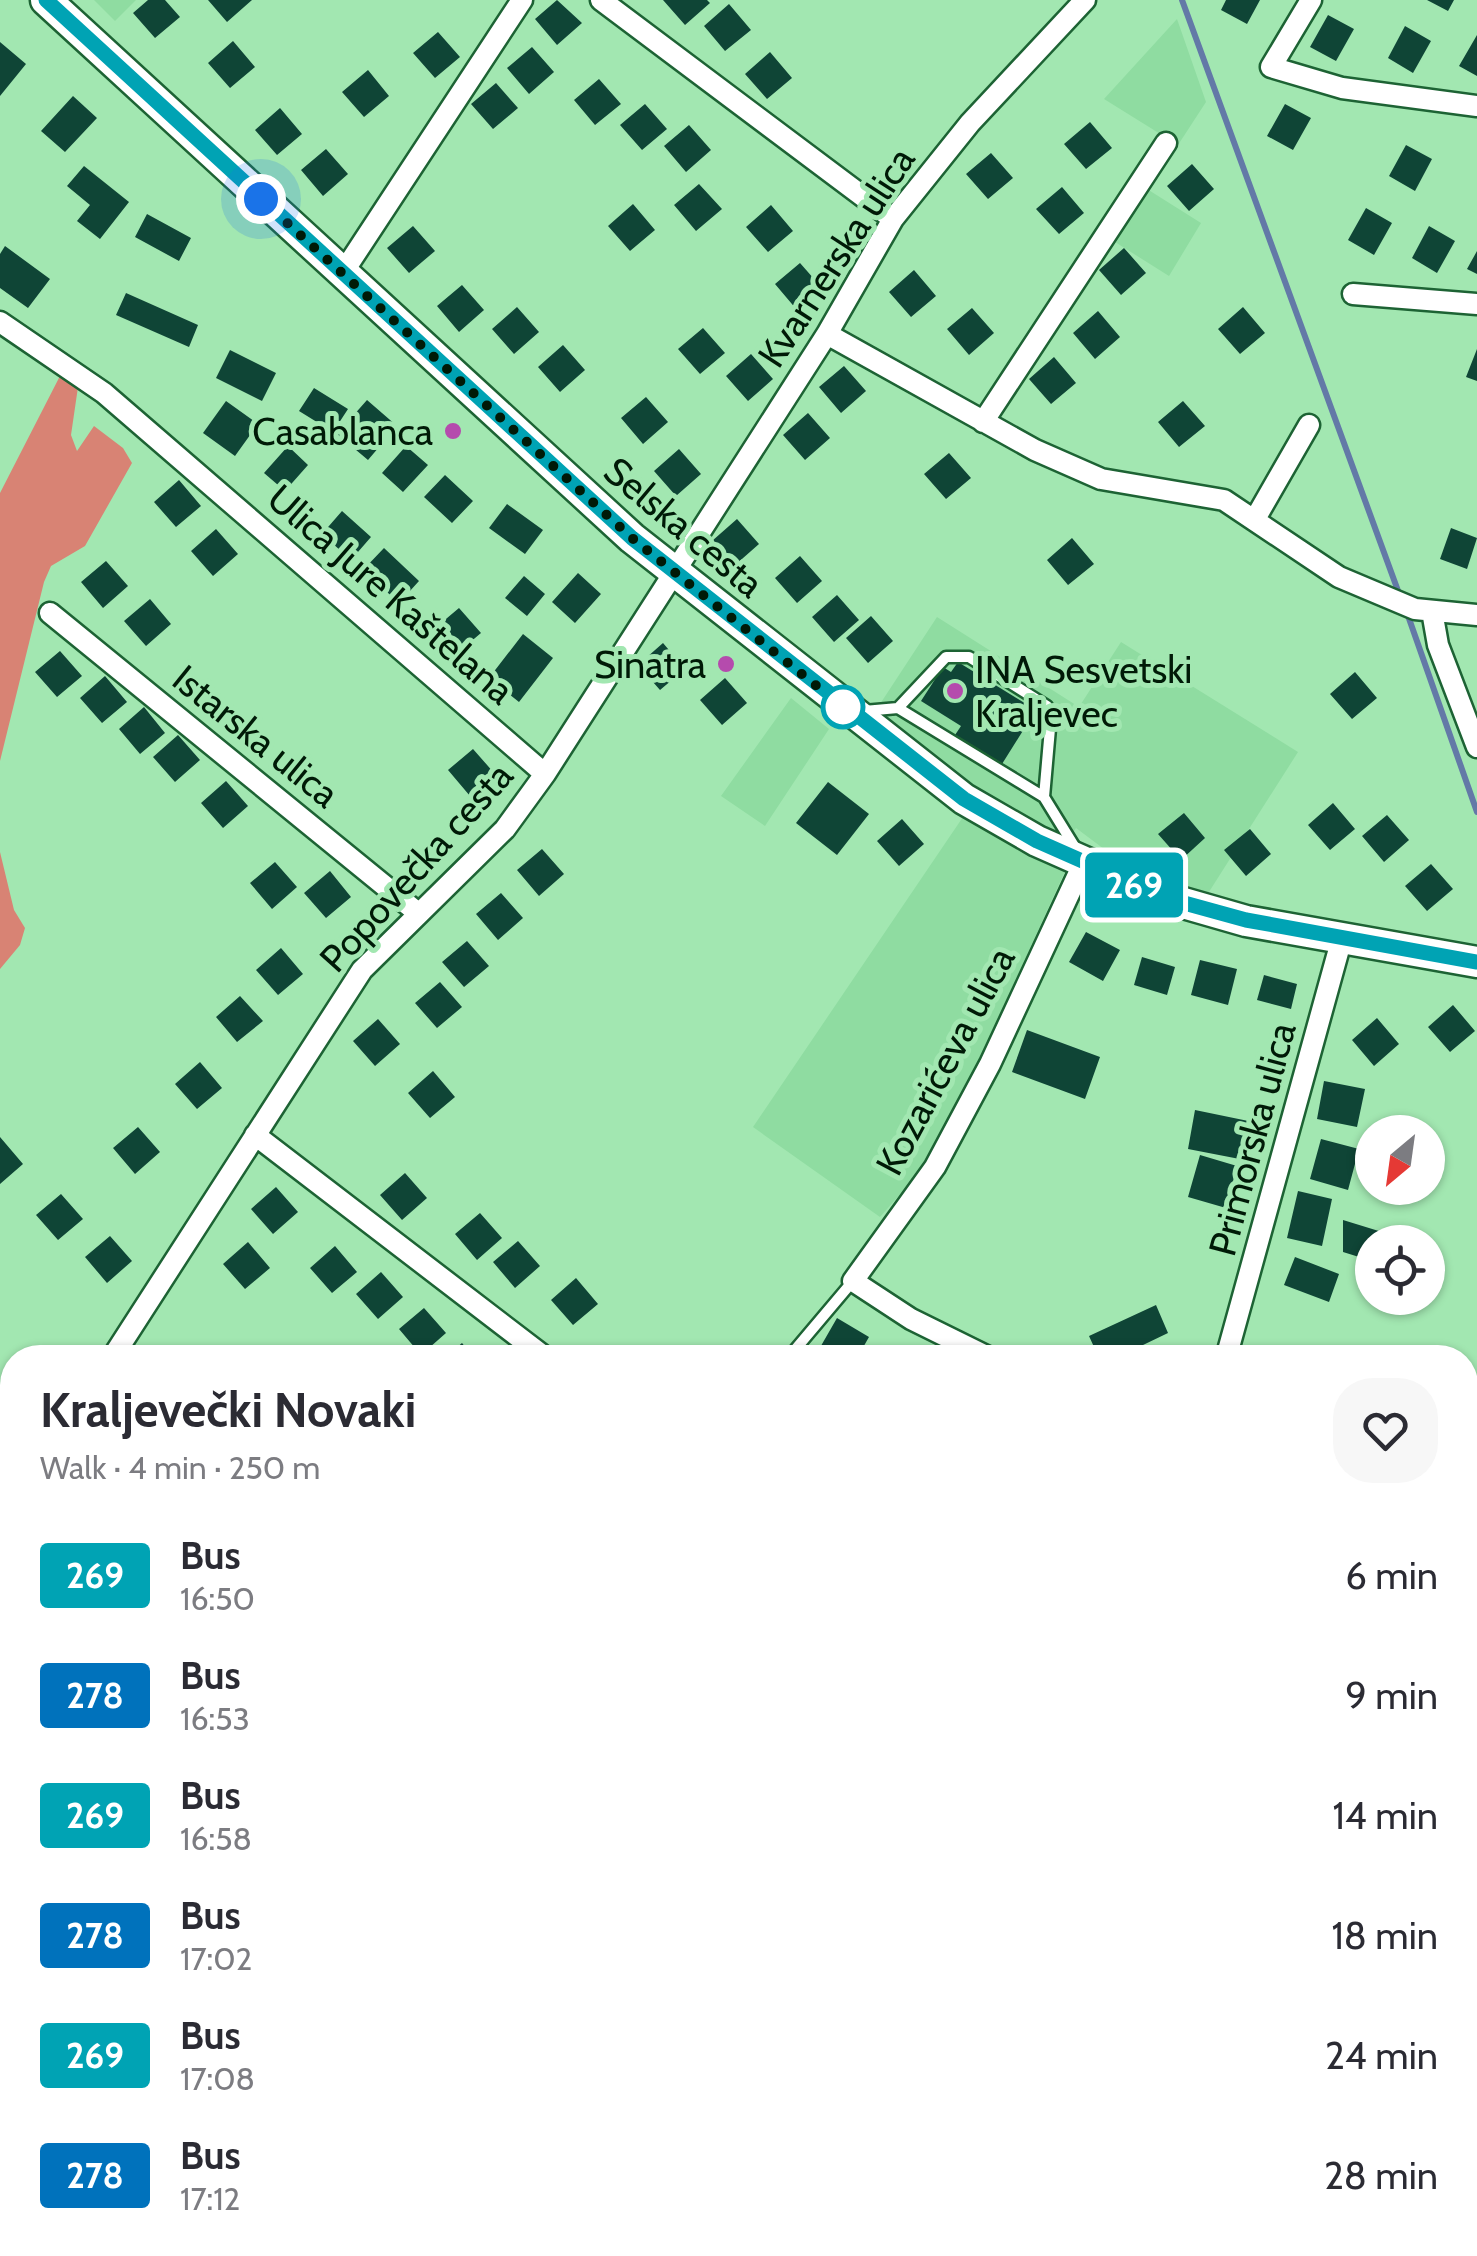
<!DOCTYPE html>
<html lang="en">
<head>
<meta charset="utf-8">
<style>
  :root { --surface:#fff; --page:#f7f7f7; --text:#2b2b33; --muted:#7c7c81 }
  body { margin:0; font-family:Cabin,sans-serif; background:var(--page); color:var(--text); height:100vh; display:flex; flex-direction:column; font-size:38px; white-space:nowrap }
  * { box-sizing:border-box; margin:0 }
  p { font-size:32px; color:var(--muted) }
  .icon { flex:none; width:55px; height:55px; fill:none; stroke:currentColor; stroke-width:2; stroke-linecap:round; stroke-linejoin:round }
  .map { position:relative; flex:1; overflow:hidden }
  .sheet { position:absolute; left:0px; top:1345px; width:1478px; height:912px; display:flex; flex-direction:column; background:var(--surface); border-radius:40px 40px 0 0; box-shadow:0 2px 8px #0004 }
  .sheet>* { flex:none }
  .badge { padding:0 20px; border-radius:8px; font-size:35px; line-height:65px }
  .needle { width:65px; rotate:209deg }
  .fabs { position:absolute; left:1355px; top:1115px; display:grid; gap:20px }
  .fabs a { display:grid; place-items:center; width:90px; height:90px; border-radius:50%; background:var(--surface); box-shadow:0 2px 8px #0004; font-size:50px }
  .you { position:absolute; width:50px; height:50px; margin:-25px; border:8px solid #fff; border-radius:50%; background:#1a73e8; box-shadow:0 0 0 15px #1a73e833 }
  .map>.badge { position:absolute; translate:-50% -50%; box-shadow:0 0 0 5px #fff }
  .round { display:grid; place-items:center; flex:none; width:105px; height:105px; border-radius:40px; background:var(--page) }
  .head { display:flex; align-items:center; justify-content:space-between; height:170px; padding:0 40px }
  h1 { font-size:48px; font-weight:800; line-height:75px }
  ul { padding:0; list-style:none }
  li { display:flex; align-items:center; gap:30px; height:120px; padding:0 40px }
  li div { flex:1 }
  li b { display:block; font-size:38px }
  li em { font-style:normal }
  li .badge { min-width:110px; font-weight:700; text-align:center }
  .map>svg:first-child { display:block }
  .built { fill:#8fdca1 }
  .forest { fill:#d88374 }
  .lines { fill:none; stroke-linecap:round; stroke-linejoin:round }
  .stream { stroke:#6379a7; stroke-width:6 }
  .building { fill:#0f4536 }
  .service-casing { stroke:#1d6334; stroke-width:15 }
  .minor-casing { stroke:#1d6334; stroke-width:25 }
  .secondary-casing { stroke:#1d6334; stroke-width:35 }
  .service { stroke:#fff; stroke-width:10 }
  .minor { stroke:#fff; stroke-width:20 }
  .secondary { stroke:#fff; stroke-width:30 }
  .line-casing { stroke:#fff; stroke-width:22 }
  .line { stroke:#00a3b4; stroke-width:15 }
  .walk { stroke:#001a07; stroke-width:10; stroke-dasharray:0 18 }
  .poi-dot { fill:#b54bad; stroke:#a2e7b1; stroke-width:4 }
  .stop-dot { fill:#fff; stroke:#00a3b4; stroke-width:5 }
  .labels { text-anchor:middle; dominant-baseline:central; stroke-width:10; stroke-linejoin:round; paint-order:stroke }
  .street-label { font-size:38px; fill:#001a07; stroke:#a2e7b1 }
  .poi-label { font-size:38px; fill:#001a07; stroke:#a2e7b1; text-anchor:end }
</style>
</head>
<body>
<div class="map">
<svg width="1477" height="2256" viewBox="0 0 1477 2256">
  <rect width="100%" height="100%" fill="#a2e7b1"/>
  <path class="built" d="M94 0H136L115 21Z
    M1177 19 1206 102 1178 145 1104 99Z
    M1147 189 1201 223 1169 276 1115 242Z
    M937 617 1079 707 1121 642 1298 752 1207 895 1116 858 1076 828 1063 848 887 730 882 701Z
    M791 698 829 729 765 826 721 796Z
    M965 814 1066 869 974 1071 923 1168 880 1217 753 1127Z"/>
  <path class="forest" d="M61 374 78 387 71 435 77 451 94 426 123 448 132 463 85 546 51 566 44 582 0 761V493Z
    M0 852 14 910 25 928 20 945 0 969Z
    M1465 1829 1477 1836V2256H1422L1407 2245H1465Z"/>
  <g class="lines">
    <path class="stream" d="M1182 0 1401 599
      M1406 610 1477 812"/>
  </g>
  <path class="building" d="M148 0H165L180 17 155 38 133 13Z
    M208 0H252L227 22Z
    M557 0 582 23 557 45 535 19Z
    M663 0H707L710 3 685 25Z
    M1226 0H1260L1247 24 1221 10Z
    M1427 0H1454L1448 11Z
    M729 4 751 30 725 51 704 26Z
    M1328 15 1354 29 1336 61 1310 47Z
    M1405 26 1431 41 1413 73 1388 58Z
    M438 32 460 57 435 78 413 53Z
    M1477 35V76L1459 66Z
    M233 41 255 67 230 88 208 63Z
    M0 42 26 64 0 96Z
    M532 47 554 72 529 94 507 68Z
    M770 52 792 78 767 99 745 74Z
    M368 70 389 96 364 117 342 92Z
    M599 79 621 104 595 125 574 100Z
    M496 83 518 108 493 129 471 104Z
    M73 96 97 118 65 152 41 131Z
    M645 104 667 129 642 150 620 125Z
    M1285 104 1311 118 1293 150 1267 136Z
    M280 108 302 134 277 155 255 130Z
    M1090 122 1112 148 1086 169 1064 144Z
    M689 125 711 150 686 172 664 146Z
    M1406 145 1432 159 1415 191 1389 176Z
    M326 149 348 174 323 196 301 170Z
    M991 153 1013 178 988 199 966 174Z
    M1192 164 1214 189 1189 211 1167 186Z
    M84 166 129 202 100 239 77 221 90 205 67 186Z
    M699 184 722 209 696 231 674 205Z
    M1062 187 1084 213 1059 234 1036 209Z
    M633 204 655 230 630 251 608 226Z
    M771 205 793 231 768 252 746 227Z
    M1366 208 1392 223 1374 255 1348 240Z
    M147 214 191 238 179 261 135 237Z
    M413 226 435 251 409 273 387 248Z
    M1429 226 1455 241 1437 273 1412 258Z
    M5 246 50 279 28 308 0 288V254Z
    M1124 248 1146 273 1121 295 1099 270Z
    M1477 251V274L1467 269Z
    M800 263 822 288 797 310 775 284Z
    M914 270 936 296 911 317 889 292Z
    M462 285 484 310 459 332 437 306Z
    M126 293 198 325 189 347 116 315Z
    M517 307 539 332 514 354 492 329Z
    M1243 307 1265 333 1240 354 1218 329Z
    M972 308 994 333 969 355 947 329Z
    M1098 311 1120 337 1095 359 1073 333Z
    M703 328 725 353 700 374 678 349Z
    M563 345 585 370 560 392 538 367Z
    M1477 349V381L1466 377Z
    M230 350 276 373 262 401 216 378Z
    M751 354 773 379 748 401 726 376Z
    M1054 357 1076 383 1051 404 1029 379Z
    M844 366 866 391 841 413 819 387Z
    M314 388 348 409 333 432 299 411Z
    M646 397 668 422 643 444 621 418Z
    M367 400 397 426 368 460 337 434Z
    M226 401 258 424 235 456 203 433Z
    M1183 401 1205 426 1179 447 1158 422Z
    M808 413 830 438 805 460 783 435Z
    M288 446 308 465 285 491 264 473Z
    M406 446 428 465 403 492 382 473Z
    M679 449 701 474 676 496 654 471Z
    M949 453 971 478 946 499 924 474Z
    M445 475 473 501 452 523 424 497Z
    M179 480 201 506 176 527 154 502Z
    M507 504 543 530 525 554 489 528Z
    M342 511 371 537 351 560 322 534Z
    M737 519 759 544 734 566 712 541Z
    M1451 528 1477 538 1467 569 1440 559Z
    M216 529 238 554 213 576 191 551Z
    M1072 538 1094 564 1068 585 1047 560Z
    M384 548 419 581 399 603 363 570Z
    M800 556 822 581 797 603 775 578Z
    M106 561 128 586 103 608 81 582Z
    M578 573 601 594 575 623 552 602Z
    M524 576 545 594 527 616 505 598Z
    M837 595 859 620 834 642 812 617Z
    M150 599 171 624 146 646 124 621Z
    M459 608 481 633 456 654 434 629Z
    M871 616 893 641 868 663 846 638Z
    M523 634 553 658 519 702 489 678Z
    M663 643 685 669 660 690 638 665Z
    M60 651 82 676 57 697 35 672Z
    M958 662 1036 710 1002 764 955 735 961 726 921 701 943 667 951 672Z
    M1355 672 1377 698 1352 719 1330 694Z
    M105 676 127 702 102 723 80 698Z
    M725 678 747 703 722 725 700 700Z
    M144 707 165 733 140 754 119 729Z
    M178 735 200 760 175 782 153 757Z
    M473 749 495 774 470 796 448 770Z
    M226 781 248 806 223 828 201 803Z
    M828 782 869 814 837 855 796 823Z
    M1333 803 1355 829 1330 850 1308 825Z
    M1184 813 1205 838 1181 860 1158 834Z
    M1387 815 1409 840 1384 862 1362 836Z
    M902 819 924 844 899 866 877 841Z
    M1250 829 1271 854 1246 876 1224 850Z
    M542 849 564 874 539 896 517 870Z
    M275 862 297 887 272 909 250 883Z
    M1431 864 1453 889 1427 911 1405 886Z
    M330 871 351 897 326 918 304 893Z
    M501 893 523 918 498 940 476 914Z
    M1086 932 1120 950 1103 981 1069 962Z
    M467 941 489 966 464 987 442 962Z
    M281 948 303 974 278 995 256 970Z
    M1142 957 1175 967 1167 995 1134 985Z
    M1200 960 1237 969 1228 1005 1191 995Z
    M1264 975 1297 984 1291 1009 1257 1000Z
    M440 982 462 1007 437 1028 415 1003Z
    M240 996 263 1021 237 1042 216 1017Z
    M1453 1005 1475 1031 1450 1052 1428 1027Z
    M1377 1018 1399 1044 1374 1066 1352 1040Z
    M378 1019 400 1044 375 1066 353 1041Z
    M1027 1030 1100 1057 1085 1099 1012 1072Z
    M200 1062 222 1088 197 1109 175 1084Z
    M433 1071 455 1097 430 1118 408 1093Z
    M1324 1081 1365 1089 1357 1127 1317 1119Z
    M1195 1110 1258 1123 1250 1161 1188 1149Z
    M138 1127 160 1152 135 1174 113 1148Z
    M0 1137 23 1164 0 1184Z
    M1321 1139 1359 1149 1348 1190 1310 1179Z
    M1200 1155 1237 1166 1226 1208 1188 1197Z
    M405 1173 427 1198 402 1220 380 1195Z
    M276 1187 298 1212 273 1234 251 1209Z
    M1298 1191 1332 1199 1322 1246 1287 1238Z
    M61 1194 83 1219 58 1240 36 1215Z
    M480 1213 502 1238 477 1260 455 1234Z
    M1343 1220 1395 1236 1392 1242H1372V1261L1343 1252Z
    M110 1236 132 1261 107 1283 85 1257Z
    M518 1241 540 1266 515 1288 493 1262Z
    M248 1242 270 1268 245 1289 223 1264Z
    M335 1246 357 1272 332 1293 310 1268Z
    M1295 1257 1339 1274 1329 1302 1284 1285Z
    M381 1272 403 1297 378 1319 356 1294Z
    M576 1278 598 1304 573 1325 551 1300Z
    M1156 1305 1168 1333 1116 1358H1099L1089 1336Z
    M424 1308 446 1333 421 1355 399 1329Z
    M837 1318 869 1337 857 1358H814Z
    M462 1343 474 1358H445Z
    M890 1346 908 1358H882Z
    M6 1578 12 1583V1622L0 1613V1585Z
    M163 2245 178 2256H155Z
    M631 2245H701L695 2256H651Z"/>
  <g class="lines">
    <g class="service-casing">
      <path id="service" d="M898 708 1044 797 1076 849
        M864 711 898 708 946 657H969L1047 706 1051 717 1044 797
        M788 1358 853 1281"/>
    </g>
    <g class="minor-casing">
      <path id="minor" d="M601 0 893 219
        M1311 0 1271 67 1342 88 1477 106
        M342 274 522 0
        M1353 294 1477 304
        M0 322 104 393 545 774
        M827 334 1035 450 1101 479 1224 500 1339 577 1415 609 1477 615
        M983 422 1166 143
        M1255 519 1309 425
        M1432 611 1438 645 1477 747
        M50 613 418 913
        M255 1135 546 1358
        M112 1358 362 970 505 829 545 774 827 334 893 219 970 123 1085 0
        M990 1358 911 1319 853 1281 935 1167 990 1064 1083 864
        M1226 1358 1342 938
        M0 1523 12 1506
        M0 1641 12 1650
        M117 2256 123 2245
        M572 2256 581 2245
        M1084 2256 1093 2245"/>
    </g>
    <g class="secondary-casing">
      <path id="secondary" d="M46 0 632 538 964 799 1037 841 1166 898 1246 921 1477 962"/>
    </g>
    <use href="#service" class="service"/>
    <use href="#minor" class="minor"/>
    <use href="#secondary" class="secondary"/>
  </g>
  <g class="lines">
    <g class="line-casing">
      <path id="line" d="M46 0 632 538 964 799 1037 841 1166 898 1246 920 1477 962"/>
    </g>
    <use href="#line" class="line"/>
    <path class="walk" d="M261 199 632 538 843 707"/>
  </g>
  <g class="poi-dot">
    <circle cx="453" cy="431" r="10"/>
    <circle cx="726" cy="664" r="10"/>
    <circle cx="955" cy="691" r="10"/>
  </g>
  <circle class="stop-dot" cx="843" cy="707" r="20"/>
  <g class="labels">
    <g class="street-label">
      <text transform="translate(836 257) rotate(-57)">Kvarnerska ulica</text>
      <text transform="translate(684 527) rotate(40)">Selska cesta</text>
      <text transform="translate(391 594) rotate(41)">Ulica Jure Kaštelana</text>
      <text transform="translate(256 736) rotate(39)">Istarska ulica</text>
      <text transform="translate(416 867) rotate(-48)">Popovečka cesta</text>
      <text transform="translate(945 1061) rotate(-62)">Kozarićeva ulica</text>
      <text transform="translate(1252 1139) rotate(-75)">Primorska ulica</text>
    </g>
    <g class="poi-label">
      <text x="433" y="431">Casablanca</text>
      <text x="706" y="664">Sinatra</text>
      <text x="975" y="669" text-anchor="start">INA Sesvetski<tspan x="975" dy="44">Kraljevec</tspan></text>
    </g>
  </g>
</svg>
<div class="fabs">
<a><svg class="needle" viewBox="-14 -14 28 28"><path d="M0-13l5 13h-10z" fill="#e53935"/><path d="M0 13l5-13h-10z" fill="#7c7c81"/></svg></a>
<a><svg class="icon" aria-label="locate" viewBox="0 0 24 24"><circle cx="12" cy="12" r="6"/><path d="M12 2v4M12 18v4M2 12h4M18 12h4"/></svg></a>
</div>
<div class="you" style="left:261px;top:199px"></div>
<b class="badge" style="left:1134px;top:885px;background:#00a3b4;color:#fff">269</b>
<section class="sheet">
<div class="head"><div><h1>Kraljevečki Novaki</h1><p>Walk · 4 min · 250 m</p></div><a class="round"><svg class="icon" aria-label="heart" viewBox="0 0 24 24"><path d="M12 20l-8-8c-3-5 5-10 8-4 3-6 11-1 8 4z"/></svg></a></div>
<ul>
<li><span class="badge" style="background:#00a3b4;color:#fff">269</span><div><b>Bus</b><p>16:50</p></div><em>6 min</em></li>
<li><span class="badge" style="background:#0072bc;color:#fff">278</span><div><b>Bus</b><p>16:53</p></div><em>9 min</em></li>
<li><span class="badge" style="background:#00a3b4;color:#fff">269</span><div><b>Bus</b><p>16:58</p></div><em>14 min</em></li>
<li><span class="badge" style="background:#0072bc;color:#fff">278</span><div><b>Bus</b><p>17:02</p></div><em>18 min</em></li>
<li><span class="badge" style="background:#00a3b4;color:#fff">269</span><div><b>Bus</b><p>17:08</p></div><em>24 min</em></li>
<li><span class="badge" style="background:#0072bc;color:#fff">278</span><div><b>Bus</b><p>17:12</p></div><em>28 min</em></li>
</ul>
</section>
</div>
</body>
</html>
